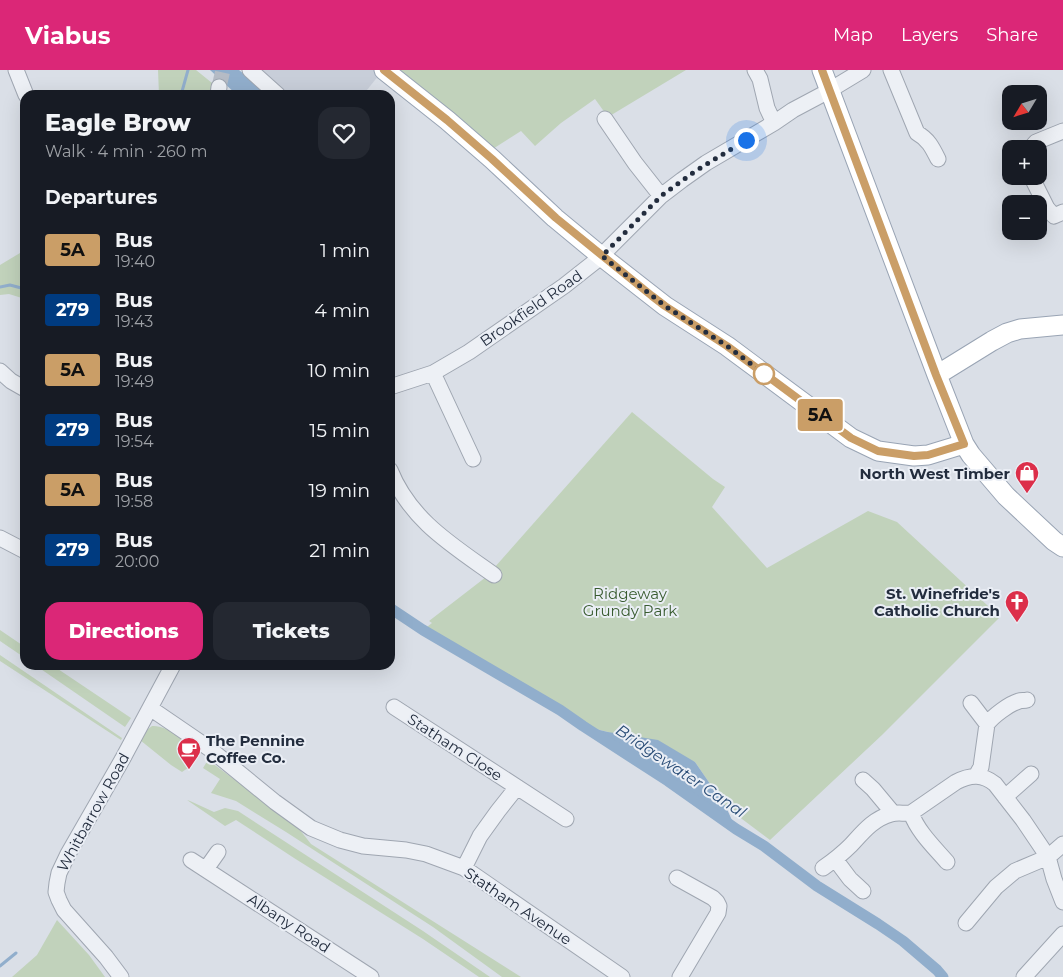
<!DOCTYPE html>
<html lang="en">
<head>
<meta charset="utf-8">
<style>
  :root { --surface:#171b24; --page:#242831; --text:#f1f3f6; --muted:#9ea1a6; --accent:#db2777 }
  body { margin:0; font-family:Montserrat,sans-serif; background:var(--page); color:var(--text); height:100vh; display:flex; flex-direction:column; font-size:19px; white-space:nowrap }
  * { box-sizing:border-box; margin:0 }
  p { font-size:16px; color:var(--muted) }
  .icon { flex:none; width:28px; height:28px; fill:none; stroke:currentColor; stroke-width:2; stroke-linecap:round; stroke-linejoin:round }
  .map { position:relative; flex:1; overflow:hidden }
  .drawer { position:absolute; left:20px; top:20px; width:375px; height:580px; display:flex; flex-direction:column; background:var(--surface); border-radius:15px; box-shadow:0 5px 20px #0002 }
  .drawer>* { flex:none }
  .badge { padding:0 10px; border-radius:4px; font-size:18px; line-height:32px }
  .needle { width:32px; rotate:232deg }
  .tools { position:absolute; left:1002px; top:15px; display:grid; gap:10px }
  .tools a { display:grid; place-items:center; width:45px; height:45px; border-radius:10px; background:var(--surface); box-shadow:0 5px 20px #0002; font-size:25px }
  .you { position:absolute; width:25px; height:25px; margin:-12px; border:4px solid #fff; border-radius:50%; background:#1a73e8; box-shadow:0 0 0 8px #1a73e833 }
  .map>.badge { position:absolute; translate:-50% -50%; box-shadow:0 0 0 2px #fff }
  h2 { padding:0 25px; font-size:19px; line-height:45px }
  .round { display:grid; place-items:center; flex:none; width:52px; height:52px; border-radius:15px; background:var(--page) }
  .head { display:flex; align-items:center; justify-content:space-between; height:85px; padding:0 25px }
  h1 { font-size:24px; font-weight:800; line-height:38px }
  .button { display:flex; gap:10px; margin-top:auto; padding:10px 25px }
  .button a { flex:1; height:58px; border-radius:15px; background:var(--accent); color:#fff; font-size:20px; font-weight:800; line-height:58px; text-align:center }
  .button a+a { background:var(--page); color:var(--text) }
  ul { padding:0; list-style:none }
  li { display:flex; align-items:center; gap:15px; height:60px; padding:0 25px }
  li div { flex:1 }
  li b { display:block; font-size:19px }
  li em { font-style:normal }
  li .badge { min-width:55px; font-weight:700; text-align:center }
  header { display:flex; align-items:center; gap:30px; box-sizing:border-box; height:70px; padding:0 25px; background:var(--accent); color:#fff }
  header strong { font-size:24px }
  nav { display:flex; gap:28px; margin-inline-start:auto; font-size:18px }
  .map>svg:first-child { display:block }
  .built { fill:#c8ced9 }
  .green { fill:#c1d2bb }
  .water { fill:#91aecc }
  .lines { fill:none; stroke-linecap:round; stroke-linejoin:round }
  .stream { stroke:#91aecc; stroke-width:3 }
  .canal { stroke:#91aecc; stroke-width:11 }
  .minor-tunnel { stroke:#b5bbc5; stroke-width:15; stroke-dasharray:15 8; stroke-linecap:butt }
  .minor-casing { stroke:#9fa6b1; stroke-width:17 }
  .major-casing { stroke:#99a4b4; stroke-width:21 }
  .minor { stroke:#edf0f5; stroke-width:15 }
  .major { stroke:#fff; stroke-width:19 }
  .line-casing { stroke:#fff; stroke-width:11 }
  .line { stroke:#ca9e67; stroke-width:8 }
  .walk { stroke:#232d3e; stroke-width:5; stroke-dasharray:0 9 }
  .stop-dot { fill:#fff; stroke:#ca9e67; stroke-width:2.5 }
  .labels { text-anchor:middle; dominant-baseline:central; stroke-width:4; stroke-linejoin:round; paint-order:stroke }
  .street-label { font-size:15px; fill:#232d3e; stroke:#eaeef5 }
  .poi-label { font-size:15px; font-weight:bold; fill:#232d3e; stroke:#eaeef5; text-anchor:end }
  .park-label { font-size:15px; fill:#385b2f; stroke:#eaeef5 }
  .water-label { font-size:16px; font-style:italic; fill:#294c76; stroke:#eaeef5 }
</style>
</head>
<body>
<header>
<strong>Viabus</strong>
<nav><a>Map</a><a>Layers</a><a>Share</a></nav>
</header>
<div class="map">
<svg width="1063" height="907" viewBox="0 0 1063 907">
  <rect width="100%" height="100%" fill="#dadfe7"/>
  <path class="built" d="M257 0H379V5L363 25H283Z"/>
  <path class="green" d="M158 0H196L217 17 216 25H159Z
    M394 0H686L608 47 595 29 561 53 535 76 521 61 488 82Z
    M25 180V229L9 224 0 225V195Z
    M632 342 713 409 725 417 712 437 767 498 868 441 897 452 1000 547 882 665 770 770 726 737 695 692 608 662 583 656 555 637 423 560 432 553 429 551 486 507Z
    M0 560 25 577V588L0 571Z
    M0 585 122 668 121 670 0 591Z
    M35 595H52L131 648 125 657Z
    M152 656C168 655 183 670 195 679 202 691 191 696 182 702L171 695 140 670 148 659Z
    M208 690 296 755 311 774 521 907H502L433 857 286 762 236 731 211 723 220 709 203 698Z
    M187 730 190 731 214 742 225 738 238 741 423 861 490 907H479L423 869 294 788 236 750 225 756Z
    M57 850 89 885 105 907H12L37 885Z"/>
  <path class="water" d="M210 0H239L269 25H237Z
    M583 656 608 662 658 670 695 692 726 737 736 759 668 711Z"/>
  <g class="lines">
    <path class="stream" d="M181 25 188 0
      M0 217 10 215 25 219
      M0 896 16 883"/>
    <path class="canal" d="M390 538 423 560 560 640 583 656 668 711 736 759 764 776 817 816 878 854 903 871 937 900 943 907"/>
    <path class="minor-tunnel" d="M219 17 223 0"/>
    <g class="minor-casing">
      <path id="minor" d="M16 0 26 25
        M250 0 278 25
        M755 0 760 9 767 38 774 53
        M891 0 917 63C928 69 932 77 938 89
        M218 25 219 17
        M605 49 635 93 661 126
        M1030 79 1036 72 1063 61
        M1031 106 1047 138 1054 146 1063 142
        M0 301 11 311 25 319
        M433 303 473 389
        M390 317 433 303 469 282 564 216 597 190 661 126 682 110 706 93 774 53 793 40 825 23 863 0
        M390 400C410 450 452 475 494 505
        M0 468 25 481
        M971 633 987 654
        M394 637 566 749
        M150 638 210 679 275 732 311 758 340 770 363 776 406 780 426 784 464 798 622 907
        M976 706 981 697 987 654C993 646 1009 634 1019 631 1021 630 1024 631 1027 630
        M863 710 873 719 893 743
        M1005 727 1031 704
        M911 743C918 762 934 777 947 792
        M835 789 850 809 863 821
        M191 790 371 907
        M464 798 480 766 498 741 517 717
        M823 798C833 791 842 784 851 775 863 762 873 749 891 744 898 742 904 744 911 743L956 712C971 704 983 704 995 714L1023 750 1048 787 1054 809 1063 832
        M206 799 218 782
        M677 808 713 828 717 832 719 836 718 843 680 907
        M966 853 996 817 1015 801 1048 787 1063 774
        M121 907 106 887 64 840 59 830 56 822 57 813 59 803 68 784 122 690 173 595
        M1024 907 1063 864"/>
    </g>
    <g class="major-casing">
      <path id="major" d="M384 0 447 50 492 89 555 148 601 186 665 236 727 276 851 368 878 381 914 386 928 385 964 374
        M822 0 937 305 964 374 971 385 1006 426 1054 471 1063 477
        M937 305 992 271 1007 263 1020 259 1063 255"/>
    </g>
    <use href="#minor" class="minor"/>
    <use href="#major" class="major"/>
  </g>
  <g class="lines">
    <g class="line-casing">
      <path id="line" d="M384 0 447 50 492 89 556 148 652 226 665 236 727 276 851 368 878 381 914 386 928 385 964 374 936 305 822 0"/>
    </g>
    <use href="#line" class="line"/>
    <path class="walk" d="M746 70 694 102 661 126 602 186 665 236 727 276 770 308 764 304"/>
  </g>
  <defs>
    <g id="shop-pin" transform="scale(1.25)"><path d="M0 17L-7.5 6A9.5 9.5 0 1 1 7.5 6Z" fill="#dc2f4a" stroke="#eaeef5"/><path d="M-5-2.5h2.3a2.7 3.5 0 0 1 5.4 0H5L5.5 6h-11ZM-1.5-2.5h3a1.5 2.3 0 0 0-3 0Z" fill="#fff"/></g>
    <g id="church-pin" transform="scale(1.25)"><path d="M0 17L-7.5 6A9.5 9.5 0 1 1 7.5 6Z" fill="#dc2f4a" stroke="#eaeef5"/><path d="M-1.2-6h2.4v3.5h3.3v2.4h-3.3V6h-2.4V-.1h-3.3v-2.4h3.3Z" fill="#fff"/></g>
    <g id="cafe-pin" transform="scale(1.25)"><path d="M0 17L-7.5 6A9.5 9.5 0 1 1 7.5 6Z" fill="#dc2f4a" stroke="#eaeef5"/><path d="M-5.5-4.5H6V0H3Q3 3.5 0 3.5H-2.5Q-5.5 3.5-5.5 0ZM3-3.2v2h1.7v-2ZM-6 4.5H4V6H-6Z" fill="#fff"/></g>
  </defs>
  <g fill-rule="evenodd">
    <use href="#shop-pin" x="1027" y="403"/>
    <use href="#church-pin" x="1017" y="532"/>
    <use href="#cafe-pin" x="189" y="679"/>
  </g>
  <circle class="stop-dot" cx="764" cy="304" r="10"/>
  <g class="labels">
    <g class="street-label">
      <text transform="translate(531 238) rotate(-35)">Brookfield Road</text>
      <text transform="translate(455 677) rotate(33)">Statham Close</text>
      <text transform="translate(93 742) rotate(-61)">Whitbarrow Road</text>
      <text transform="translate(518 836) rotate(34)">Statham Avenue</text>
      <text transform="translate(289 853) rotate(33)">Albany Road</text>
    </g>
    <g class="poi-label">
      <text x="1010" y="403">North West Timber</text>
      <text x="1000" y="523">St. Winefride's<tspan x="1000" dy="17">Catholic Church</tspan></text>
      <text x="206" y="670" text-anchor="start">The Pennine<tspan x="206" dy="17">Coffee Co.</tspan></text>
    </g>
    <g class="park-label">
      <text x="630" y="523">Ridgeway<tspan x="630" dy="17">Grundy Park</tspan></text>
    </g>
    <g class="water-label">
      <text transform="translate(681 701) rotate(34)">Bridgewater Canal</text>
    </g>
  </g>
</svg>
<div class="tools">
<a><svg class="needle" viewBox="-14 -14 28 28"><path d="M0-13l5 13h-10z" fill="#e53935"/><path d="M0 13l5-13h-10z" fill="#9ea1a6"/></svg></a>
<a>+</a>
<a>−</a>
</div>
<div class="you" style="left:746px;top:70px"></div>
<b class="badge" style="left:820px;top:345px;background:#ca9e67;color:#111">5A</b>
<section class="drawer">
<div class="head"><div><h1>Eagle Brow</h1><p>Walk · 4 min · 260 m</p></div><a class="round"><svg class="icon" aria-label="heart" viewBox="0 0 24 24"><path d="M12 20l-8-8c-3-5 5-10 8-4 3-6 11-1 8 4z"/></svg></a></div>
<h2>Departures</h2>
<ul>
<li><span class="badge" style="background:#ca9e67;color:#111">5A</span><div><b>Bus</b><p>19:40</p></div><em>1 min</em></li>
<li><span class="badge" style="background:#003b80;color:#fff">279</span><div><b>Bus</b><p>19:43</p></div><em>4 min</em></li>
<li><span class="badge" style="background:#ca9e67;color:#111">5A</span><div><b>Bus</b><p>19:49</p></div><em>10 min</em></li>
<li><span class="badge" style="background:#003b80;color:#fff">279</span><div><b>Bus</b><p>19:54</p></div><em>15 min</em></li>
<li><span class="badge" style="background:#ca9e67;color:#111">5A</span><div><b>Bus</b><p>19:58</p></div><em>19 min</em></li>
<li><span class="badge" style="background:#003b80;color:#fff">279</span><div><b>Bus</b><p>20:00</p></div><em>21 min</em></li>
</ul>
<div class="button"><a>Directions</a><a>Tickets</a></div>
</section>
</div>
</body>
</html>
